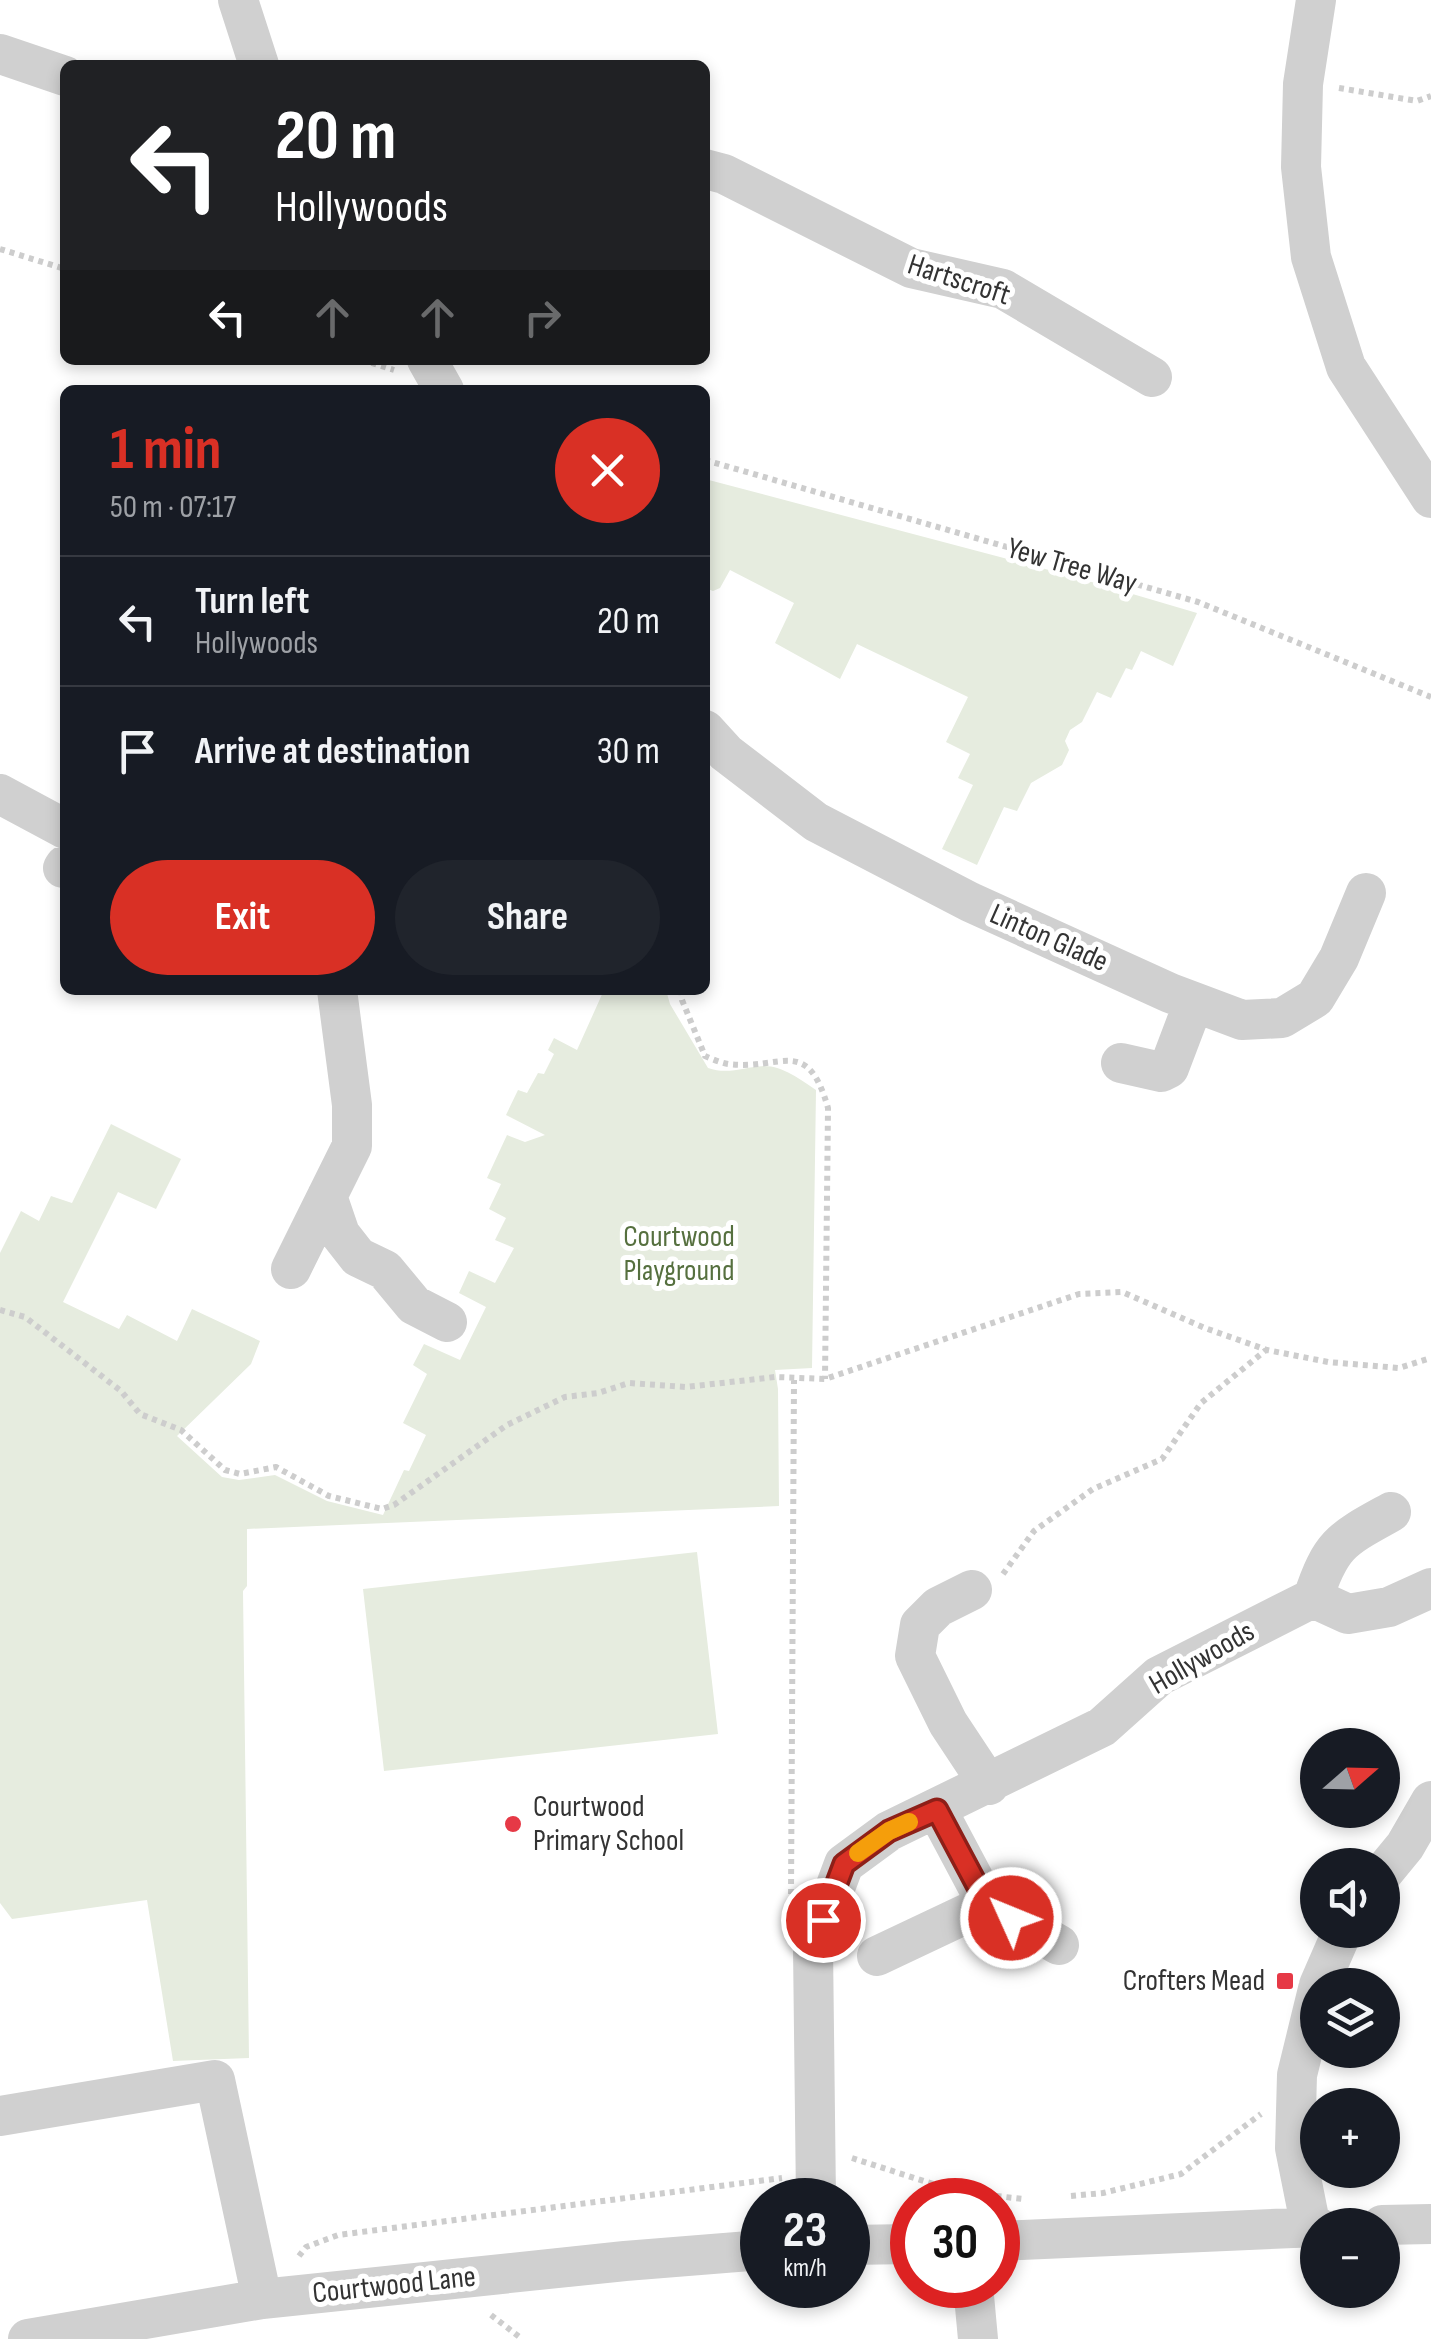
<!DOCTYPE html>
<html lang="en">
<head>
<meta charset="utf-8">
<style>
	:root { --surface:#171b24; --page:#20242c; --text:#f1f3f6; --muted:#9ea1a6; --line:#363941; --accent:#d93025 }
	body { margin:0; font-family:"Sofia Sans Condensed",sans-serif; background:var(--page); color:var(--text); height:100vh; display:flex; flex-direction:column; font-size:38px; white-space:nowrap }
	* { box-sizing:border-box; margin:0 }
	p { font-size:32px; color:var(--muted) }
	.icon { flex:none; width:55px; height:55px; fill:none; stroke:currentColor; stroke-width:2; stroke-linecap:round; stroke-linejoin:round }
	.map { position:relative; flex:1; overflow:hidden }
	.details { position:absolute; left:60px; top:385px; width:650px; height:610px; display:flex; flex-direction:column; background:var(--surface); border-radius:15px; box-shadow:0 5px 15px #0003 }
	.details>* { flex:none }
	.guide { position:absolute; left:60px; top:60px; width:650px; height:305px; border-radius:15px; box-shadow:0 5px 15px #0003; background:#202124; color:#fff; overflow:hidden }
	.needle { width:65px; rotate:70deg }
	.controls { position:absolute; left:1300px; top:1728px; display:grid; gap:20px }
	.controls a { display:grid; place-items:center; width:100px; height:100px; border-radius:50%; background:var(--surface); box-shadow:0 5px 15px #0003; font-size:50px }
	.speed { position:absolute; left:740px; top:2178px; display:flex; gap:20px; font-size:50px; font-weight:700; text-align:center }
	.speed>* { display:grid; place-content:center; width:130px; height:130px; border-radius:50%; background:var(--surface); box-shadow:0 5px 15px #0003; line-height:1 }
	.speed small { font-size:25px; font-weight:400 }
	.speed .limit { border:15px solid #d22; background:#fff; color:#111 }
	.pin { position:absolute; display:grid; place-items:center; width:85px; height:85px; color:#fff; margin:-42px; border:5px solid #fff; border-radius:50%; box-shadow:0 2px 10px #0007 }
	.me { position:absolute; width:110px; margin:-55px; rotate:314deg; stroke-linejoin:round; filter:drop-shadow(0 0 8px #0008) }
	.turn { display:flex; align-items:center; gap:35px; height:210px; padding:0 50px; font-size:45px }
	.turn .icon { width:130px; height:130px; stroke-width:2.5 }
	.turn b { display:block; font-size:70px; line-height:85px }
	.lanes { display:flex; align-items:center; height:95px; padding:0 50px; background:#0003; justify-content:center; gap:50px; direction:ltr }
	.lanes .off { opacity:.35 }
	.round { display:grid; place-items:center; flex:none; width:105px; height:105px; border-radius:52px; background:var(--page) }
	.head { display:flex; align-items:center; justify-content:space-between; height:170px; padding:0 50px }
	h1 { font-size:60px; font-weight:700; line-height:75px; color:var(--accent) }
	.primary-button { display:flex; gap:20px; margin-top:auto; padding:20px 50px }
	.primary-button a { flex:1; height:115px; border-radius:60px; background:var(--accent); color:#fff; font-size:40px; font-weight:700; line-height:115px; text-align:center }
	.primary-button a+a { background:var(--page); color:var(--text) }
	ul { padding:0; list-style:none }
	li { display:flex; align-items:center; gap:30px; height:130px; padding:0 50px; border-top:2px solid var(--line) }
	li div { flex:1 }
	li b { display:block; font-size:38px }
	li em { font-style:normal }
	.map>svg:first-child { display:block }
</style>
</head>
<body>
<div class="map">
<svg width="1431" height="2339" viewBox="0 0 1431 2339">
	<rect width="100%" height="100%" fill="#fff"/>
	<!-- green -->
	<path fill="#e6ecdf" d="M 705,479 L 1068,575 L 1197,613 L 1173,666 L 1141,651 L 1132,670 L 1126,668 L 1111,698 L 1097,692 L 1082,722 L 1070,730 L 1065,741 L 1069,750 L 1062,765 L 1031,783 L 1017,811 L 1004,807 L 977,865 L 942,849 L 973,785 L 958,778 L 970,754 L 946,742 L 968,697 L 857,644 L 840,679 L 775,643 L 794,603 L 730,570 L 720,588 L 713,591 L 705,588 Z
		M 604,990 L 666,990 L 670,1004 L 708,1068 C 728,1075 744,1067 764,1066 C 783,1066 801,1080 816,1090 L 812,1368 L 775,1370 L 778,1389 L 779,1506 L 247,1529 L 247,1586 L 243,1591 L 249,2058 L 173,2061 L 147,1900 L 12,1919 L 0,1903 L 0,1253 L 21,1211 L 39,1221 L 51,1196 L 72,1203 L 111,1124 L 181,1159 L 156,1209 L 118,1192 L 63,1302 L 119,1329 L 127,1315 L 177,1341 L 192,1309 L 260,1341 L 251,1364 L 177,1436 L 222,1477 L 239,1480 L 275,1475 L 327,1501 L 383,1515 L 404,1470 L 409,1471 L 426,1435 L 403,1423 L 427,1374 L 413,1365 L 424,1344 L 460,1360 L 486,1307 L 459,1293 L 469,1271 L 495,1283 L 514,1248 L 495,1240 L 506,1218 L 489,1209 L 501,1184 L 487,1178 L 507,1135 L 525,1142 L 545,1135 L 506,1115 L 518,1090 L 527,1093 L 538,1073 L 544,1074 L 554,1054 L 548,1050 L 554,1038 L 577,1050 Z
		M 697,1552 L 718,1734 L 384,1771 L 363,1589 Z"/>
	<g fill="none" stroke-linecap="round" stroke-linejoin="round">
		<!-- path -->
		<path stroke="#cdcdcd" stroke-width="6" stroke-dasharray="5 5" stroke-linecap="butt" d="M 1339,88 L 1417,101 L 1431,96
			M 0,249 L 65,269
			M 362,360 L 394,370
			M 705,460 L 1198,602 L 1431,697
			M 681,990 L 682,1000 L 705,1056 C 712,1059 721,1063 728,1064 C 781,1071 807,1034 828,1108 L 825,1379
			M 0,1310 L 25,1317 L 121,1391 L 140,1414 L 181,1430 L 225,1470 L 240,1474 L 276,1467 L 329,1496 L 382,1509 L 394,1505 L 507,1425 L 565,1397 L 598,1393 L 629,1383 L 686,1387 L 775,1377 L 825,1379 L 1079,1294 L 1122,1292 L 1205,1328 L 1267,1350 L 1328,1362 L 1399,1368 L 1431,1358
			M 1003,1574 L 1034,1531 L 1093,1489 L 1162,1459 L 1201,1403 L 1266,1350
			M 791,1894 L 794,1380
			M 852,2158 L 958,2192 L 1024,2199
			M 1071,2196 L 1103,2193 L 1181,2174 L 1261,2114
			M 299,2256 L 306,2247 L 338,2235 L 782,2178
			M 491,2315 L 522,2339"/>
		<!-- minor -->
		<path stroke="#d0d0d0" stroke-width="40" d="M 238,0 L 259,65
			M 1316,0 L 1303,84 L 1301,167 L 1311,257 L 1346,367 L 1431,498
			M 0,54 L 65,76
			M 705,169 L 724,174 L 911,268 L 1003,289 L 1152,377
			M 427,360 L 444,390
			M 705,730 L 726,753 L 816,822 L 970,902 L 1170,993 L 1242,1020 L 1282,1018 L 1315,998 L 1339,958 L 1366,893
			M 0,794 L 65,829
			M 63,868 L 65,865
			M 1121,1063 L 1161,1072 L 1169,1068 L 1194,1002
			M 327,1196 L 340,1234 L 358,1257 L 385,1270 L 414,1305 L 447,1322
			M 291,1269 L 352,1146 L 352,1105 L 337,990
			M 972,1590 L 938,1607 L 920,1625 L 915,1656 L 948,1723 L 989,1785
			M 1313,1598 L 1348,1614 L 1389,1607 L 1431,1588
			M 937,1810 L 987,1904 L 1059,1945
			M 1382,1874 L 1405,1846 L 1431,1801
			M 877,1956 L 987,1904
			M 1319,1985 L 1343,1930
			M 0,2116 L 215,2080 L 262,2299
			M 816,2200 L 813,1947 L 844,1864 L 889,1831 L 1102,1727 L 1159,1676 L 1313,1598 C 1331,1543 1342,1539 1391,1512
			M 1382,2225 L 1431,2224
			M 1311,2228 L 1295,2148 L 1297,2075 L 1318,1989
			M 998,2241 L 1318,2227
			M 848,2245 L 912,2244
			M 973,2285 L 978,2339
			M 28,2339 L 262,2299 L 625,2261 L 762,2250"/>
	</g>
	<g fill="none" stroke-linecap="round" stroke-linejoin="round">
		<!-- route casing -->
		<g stroke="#8d1f18" stroke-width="25">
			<path id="route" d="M 823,1920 L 844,1864 L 889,1831 L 937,1810 L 987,1904 L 1011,1918"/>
		</g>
		<!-- route -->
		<use href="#route" stroke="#d93025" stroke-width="18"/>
		<!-- slow -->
		<path stroke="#f59e0b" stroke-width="18" d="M 858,1853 L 889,1831 L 909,1822"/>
	</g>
	<!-- markers -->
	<g fill="#e63946" stroke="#fff" stroke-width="4">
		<circle cx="513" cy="1824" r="10"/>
		<rect x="1275" y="1971" width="20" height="20" rx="5"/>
	</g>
	<g text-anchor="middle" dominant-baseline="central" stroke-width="10" stroke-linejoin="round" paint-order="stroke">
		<!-- street labels -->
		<g font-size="30" fill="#333" stroke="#fff">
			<text transform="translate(959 280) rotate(18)">Hartscroft</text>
			<text transform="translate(1072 566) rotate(16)">Yew Tree Way</text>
			<text transform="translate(1049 938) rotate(24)">Linton Glade</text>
			<text transform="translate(1202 1658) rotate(-30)">Hollywoods</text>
			<text transform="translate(394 2285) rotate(-6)">Courtwood Lane</text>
		</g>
		<!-- park labels -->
		<g font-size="30" fill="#56703f" stroke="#fff">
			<text x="679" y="1237">Courtwood<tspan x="679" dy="34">Playground</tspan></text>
		</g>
		<!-- poi labels -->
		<g font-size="30" fill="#333" stroke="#fff" text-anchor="start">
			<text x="533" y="1807">Courtwood<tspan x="533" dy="34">Primary School</tspan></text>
			<text x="1265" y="1981" text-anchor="end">Crofters Mead</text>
		</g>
	</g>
</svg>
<div class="controls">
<a><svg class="needle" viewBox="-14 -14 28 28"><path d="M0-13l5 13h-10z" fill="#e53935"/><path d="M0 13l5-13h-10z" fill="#9ea1a6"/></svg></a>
<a><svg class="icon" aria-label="sound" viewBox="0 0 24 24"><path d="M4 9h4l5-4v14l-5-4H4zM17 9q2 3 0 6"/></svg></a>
<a><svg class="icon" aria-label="layers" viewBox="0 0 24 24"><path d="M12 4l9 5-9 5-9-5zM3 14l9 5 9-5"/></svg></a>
<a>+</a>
<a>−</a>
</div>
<div class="speed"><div>23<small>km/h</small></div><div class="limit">30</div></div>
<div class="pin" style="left:823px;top:1920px;background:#d93025"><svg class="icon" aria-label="arrive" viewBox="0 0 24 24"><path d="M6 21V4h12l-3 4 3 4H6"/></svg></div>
<svg class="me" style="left:1011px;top:1918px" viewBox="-20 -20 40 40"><circle r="17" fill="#d93025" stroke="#fff" stroke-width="3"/><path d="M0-11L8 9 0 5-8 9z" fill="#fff"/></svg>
<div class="guide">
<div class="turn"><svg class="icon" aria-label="left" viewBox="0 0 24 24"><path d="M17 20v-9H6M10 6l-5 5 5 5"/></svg><div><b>20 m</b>Hollywoods</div></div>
<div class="lanes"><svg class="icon" aria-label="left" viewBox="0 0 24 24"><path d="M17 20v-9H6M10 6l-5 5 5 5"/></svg><svg class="icon off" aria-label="ahead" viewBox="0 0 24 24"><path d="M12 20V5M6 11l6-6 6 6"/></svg><svg class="icon off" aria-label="ahead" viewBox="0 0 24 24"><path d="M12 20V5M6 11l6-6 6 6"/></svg><svg class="icon off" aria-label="right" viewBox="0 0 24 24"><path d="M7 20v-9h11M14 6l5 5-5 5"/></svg></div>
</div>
<section class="details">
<div class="head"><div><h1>1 min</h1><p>50 m · 07:17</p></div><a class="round" style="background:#d93025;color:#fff"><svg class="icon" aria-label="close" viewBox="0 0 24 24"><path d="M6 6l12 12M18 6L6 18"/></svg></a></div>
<ul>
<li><svg class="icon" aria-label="left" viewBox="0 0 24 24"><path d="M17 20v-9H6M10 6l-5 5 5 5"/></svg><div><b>Turn left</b><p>Hollywoods</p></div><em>20 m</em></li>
<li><svg class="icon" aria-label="arrive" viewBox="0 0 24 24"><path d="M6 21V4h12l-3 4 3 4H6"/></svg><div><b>Arrive at destination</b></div><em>30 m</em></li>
</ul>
<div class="primary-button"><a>Exit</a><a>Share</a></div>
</section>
</div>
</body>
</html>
